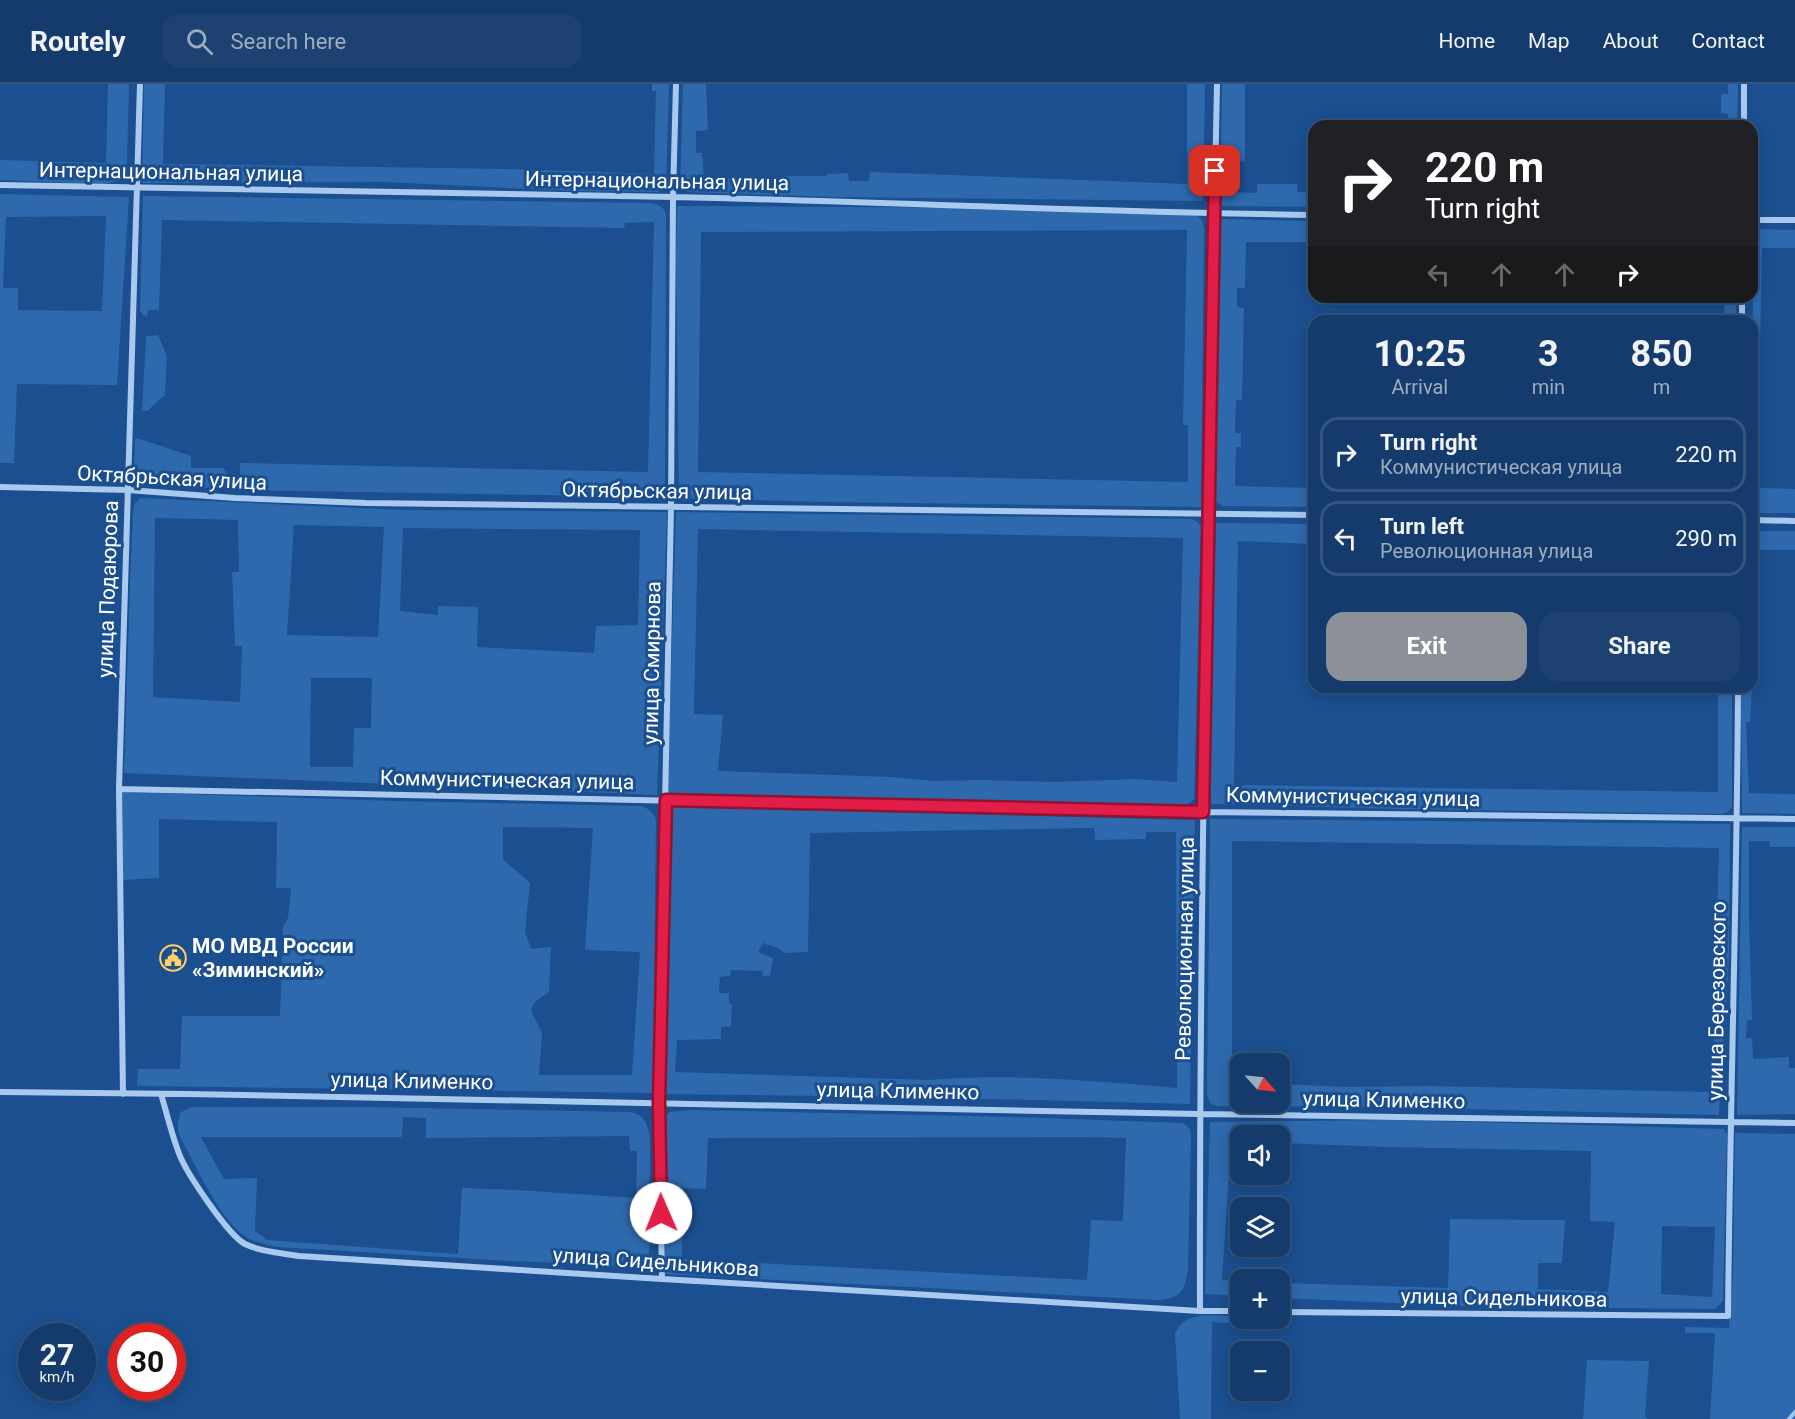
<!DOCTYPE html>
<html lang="en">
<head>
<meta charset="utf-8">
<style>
	:root { --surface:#143b6b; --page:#1d4271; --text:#f1f3f6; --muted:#9dadc1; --line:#33557e; --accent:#8c9099 }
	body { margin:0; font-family:Roboto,sans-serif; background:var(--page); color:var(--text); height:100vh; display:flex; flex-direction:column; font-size:22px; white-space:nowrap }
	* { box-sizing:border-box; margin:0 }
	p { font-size:20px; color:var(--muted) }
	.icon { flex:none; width:33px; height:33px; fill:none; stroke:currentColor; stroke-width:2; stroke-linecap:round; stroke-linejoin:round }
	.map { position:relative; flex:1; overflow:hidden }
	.sheet { position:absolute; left:1308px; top:231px; width:450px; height:378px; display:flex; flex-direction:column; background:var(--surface); border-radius:18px; box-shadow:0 3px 15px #0003,0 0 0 2px var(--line) }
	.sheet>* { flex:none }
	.banner { position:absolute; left:1308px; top:36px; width:450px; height:183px; border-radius:18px; box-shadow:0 3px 15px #0003,0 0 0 2px var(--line); background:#202124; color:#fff; overflow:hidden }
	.needle { width:39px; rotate:117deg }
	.buttons { position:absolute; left:1230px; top:969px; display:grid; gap:12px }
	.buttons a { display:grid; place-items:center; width:60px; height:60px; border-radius:12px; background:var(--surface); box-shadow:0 3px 15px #0003,0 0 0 2px var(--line); font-size:30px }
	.speed { position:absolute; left:18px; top:1239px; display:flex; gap:12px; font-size:30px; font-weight:700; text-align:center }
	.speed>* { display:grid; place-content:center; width:78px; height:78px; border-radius:50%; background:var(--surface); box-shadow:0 3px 15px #0003,0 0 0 2px var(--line); line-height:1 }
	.speed small { font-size:15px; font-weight:400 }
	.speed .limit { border:9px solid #d22; background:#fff; color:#111 }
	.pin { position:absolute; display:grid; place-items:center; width:51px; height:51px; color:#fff; margin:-26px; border-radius:12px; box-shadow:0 3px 9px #0006 }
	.me { position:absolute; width:66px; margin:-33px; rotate:359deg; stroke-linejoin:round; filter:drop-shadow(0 0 4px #0008) }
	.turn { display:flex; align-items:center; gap:21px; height:126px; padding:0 18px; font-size:27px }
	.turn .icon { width:78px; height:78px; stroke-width:2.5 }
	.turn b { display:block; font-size:42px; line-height:51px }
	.lanes { display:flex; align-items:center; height:57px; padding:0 18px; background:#0003; justify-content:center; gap:30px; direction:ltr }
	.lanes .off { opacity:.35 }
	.eta { display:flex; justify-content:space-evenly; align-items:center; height:102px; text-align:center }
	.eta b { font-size:36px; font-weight:700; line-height:42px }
	.action { display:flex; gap:12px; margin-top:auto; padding:12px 18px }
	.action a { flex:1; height:69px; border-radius:18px; background:var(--accent); color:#fff; font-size:24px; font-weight:700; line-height:69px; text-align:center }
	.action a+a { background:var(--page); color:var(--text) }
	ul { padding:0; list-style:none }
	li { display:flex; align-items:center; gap:18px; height:75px; margin:0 12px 9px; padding:0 6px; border:3px solid var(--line); border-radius:18px }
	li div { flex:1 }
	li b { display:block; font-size:22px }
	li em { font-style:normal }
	header { display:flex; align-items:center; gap:36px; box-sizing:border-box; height:84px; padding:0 30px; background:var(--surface); border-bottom:2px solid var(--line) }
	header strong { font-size:28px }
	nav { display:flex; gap:33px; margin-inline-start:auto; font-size:21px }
	.search { width:420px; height:54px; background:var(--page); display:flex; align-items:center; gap:15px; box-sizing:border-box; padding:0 21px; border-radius:18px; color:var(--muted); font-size:22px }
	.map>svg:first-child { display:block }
</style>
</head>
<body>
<header>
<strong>Routely</strong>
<div class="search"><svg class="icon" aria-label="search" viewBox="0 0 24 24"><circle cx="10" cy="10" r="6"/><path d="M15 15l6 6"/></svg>Search here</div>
<nav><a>Home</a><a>Map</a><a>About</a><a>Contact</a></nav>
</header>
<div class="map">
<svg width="1795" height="1335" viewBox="0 0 1795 1335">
	<rect width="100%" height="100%" fill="#1b4f8f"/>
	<!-- green -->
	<path fill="#2e69ad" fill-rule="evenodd" d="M 108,0 L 129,0 L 127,79 C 124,96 118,98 102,100 L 0,96 L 0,76 L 106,79 Z
		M 144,0 L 165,0 L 163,80 L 512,85 L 654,90 L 656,7 L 652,7 L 652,0 L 669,0 L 666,101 L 658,108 L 574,107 L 383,98 L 142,99 Z
		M 683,0 L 706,0 L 708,46 L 696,47 L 696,69 L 702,69 L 704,93 L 785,95 L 786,92 L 827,92 L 827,90 L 848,89 L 849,97 L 869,97 L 870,88 L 1187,100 L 1187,0 L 1205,0 L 1203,117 L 833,113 L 687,108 L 680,102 Z
		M 1222,0 L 1245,0 L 1245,78 L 1237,77 L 1236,108 L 1257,109 L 1257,100 L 1297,100 L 1297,108 L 1314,108 L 1314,123 L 1220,122 Z
		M 1728,0 L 1738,0 L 1737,42 L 1728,42 L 1728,30 L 1721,29 L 1721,10 L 1728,10 Z
		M 0,110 L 129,113 L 117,301 L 17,300 L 14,379 L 0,379 ZM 106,132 L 102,227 L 18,226 L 18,204 L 3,204 L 6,133 Z
		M 143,112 L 651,119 C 658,120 664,123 666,130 L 665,406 L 662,410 L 656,413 L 240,406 L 240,379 L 648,388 L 654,138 L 625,139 L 624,144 L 162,136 L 159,226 L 148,226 L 147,232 L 143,231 L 140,227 Z
		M 677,122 L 1038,124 L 1194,129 L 1202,136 L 1204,145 L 1201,423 L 824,418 L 679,414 L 676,172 ZM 1187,146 L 1183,341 L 1188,341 L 1188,398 L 698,388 L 701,148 Z
		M 1220,135 L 1314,137 L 1314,158 L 1246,158 L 1245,204 L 1237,204 L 1237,223 L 1244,224 L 1242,316 L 1236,316 L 1235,349 L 1241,349 L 1241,363 L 1236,363 L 1235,402 L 1314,404 L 1314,423 L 1222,422 L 1216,417 Z
		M 1755,145 L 1795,146 L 1795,164 L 1762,164 L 1757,404 L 1795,405 L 1795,429 L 1752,429 L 1752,259 Z
		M 1725,213 L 1736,213 L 1736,237 L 1724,237 Z
		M 158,251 L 167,272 L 165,311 L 147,327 L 142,327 L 146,252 Z
		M 135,355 L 140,355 L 191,372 L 191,384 L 223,384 L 228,390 L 228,405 L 144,400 L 138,398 L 134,392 Z
		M 140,414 L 404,426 L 667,428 L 657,711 L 124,689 L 130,499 L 133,428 L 134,421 ZM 155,434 L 238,436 L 239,488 L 232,488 L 235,562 L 242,562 L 240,618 L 153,613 ZM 294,441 L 384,443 L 378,553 L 287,551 ZM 403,444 L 640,446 L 638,541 L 596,542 L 594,569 L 477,563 L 478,523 L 438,522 L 438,531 L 400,527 ZM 311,594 L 372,594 L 371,644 L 354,644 L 353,683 L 310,683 Z
		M 676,428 L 1191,435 L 1197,437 L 1201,442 L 1194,715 L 1189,720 L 1183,721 L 667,711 ZM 698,445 L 1183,454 L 1177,698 L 1136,695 L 1056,698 L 982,696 L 934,697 L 892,693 L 718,687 L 723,631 L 694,630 Z
		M 1216,439 L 1314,440 L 1314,460 L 1238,457 L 1234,701 L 1718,708 L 1718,603 L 1732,603 L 1732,722 C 1729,728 1727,729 1721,730 L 1401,725 L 1211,720 L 1211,614 Z
		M 1752,447 L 1795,447 L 1795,466 L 1752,466 Z
		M 1752,549 L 1755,549 L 1750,638 L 1746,638 L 1749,709 L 1795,710 L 1795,730 L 1742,729 L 1741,603 L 1752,603 Z
		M 122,708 L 394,717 L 641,722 C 649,725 654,728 656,737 L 653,1009 L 137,1002 L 138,985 L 180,985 L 182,932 L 280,932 L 283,842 L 288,834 L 291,804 L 276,804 L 277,738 L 159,735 L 159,794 L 122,796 ZM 503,743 L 593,744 L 585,866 L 640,868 L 632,991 L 539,991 L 542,949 L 531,926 L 535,918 L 549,908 L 551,863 L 531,865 L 525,848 L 530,799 L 503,775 Z
		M 677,723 L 1195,736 L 1190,1020 L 913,1013 L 663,1010 L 663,735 L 667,728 ZM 1094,744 L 1095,756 L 1146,755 L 1146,748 L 1176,748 L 1177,1004 C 1094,997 1012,989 929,996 L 675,988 L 677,956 L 721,955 L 721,943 L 731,942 L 732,920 L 729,920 L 729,909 L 719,909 L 720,893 L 730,892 L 731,886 L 762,887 L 763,892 L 770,892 L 773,874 L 758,868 L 763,859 L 778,864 L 784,869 L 808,868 L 810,749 Z
		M 1210,735 L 1730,740 L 1729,873 L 1719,1031 L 1373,1023 L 1217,1022 L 1211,1020 L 1207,1011 ZM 1232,757 L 1719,764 L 1712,1008 L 1427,1002 L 1347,1003 L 1280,1000 L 1280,1018 L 1240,1018 L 1240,999 L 1232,999 Z
		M 1742,743 L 1795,743 L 1795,763 L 1770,763 L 1769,757 L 1749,757 L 1749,834 L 1752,936 L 1747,936 L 1746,954 L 1752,954 L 1753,975 L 1789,973 L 1789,984 L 1795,984 L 1795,1030 L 1737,1031 Z
		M 192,1023 L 365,1023 L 631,1028 C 646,1031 649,1043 650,1057 L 649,1183 L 510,1177 L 277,1163 C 268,1161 259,1159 250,1155 C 222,1142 196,1081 180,1053 C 177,1043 177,1037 181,1028 ZM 403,1033 L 426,1034 L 426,1054 L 629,1052 L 630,1067 L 637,1067 L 636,1114 L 518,1106 L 462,1104 L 458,1170 L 267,1156 L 255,1147 L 257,1094 L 224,1095 L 201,1053 L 402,1053 Z
		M 691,1026 L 1017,1033 L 1183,1039 L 1190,1045 L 1191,1051 L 1188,1184 C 1185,1207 1181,1215 1156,1216 L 665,1190 L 663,1036 L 669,1028 ZM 1082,1053 L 1126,1054 L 1123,1137 L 1091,1136 L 1087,1196 L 682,1175 L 683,1104 L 706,1105 L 708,1054 Z
		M 1393,1036 L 1724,1045 L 1727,1051 L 1723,1217 L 1715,1225 L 1487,1223 L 1280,1214 L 1280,1199 L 1448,1204 L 1450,1135 L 1565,1136 L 1562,1179 L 1538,1179 L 1538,1205 L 1608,1208 L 1615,1138 L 1590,1137 L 1591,1067 L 1388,1063 L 1280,1059 L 1280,1052 L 1240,1052 L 1240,1058 L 1231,1058 L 1222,1196 L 1240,1197 L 1240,1212 L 1205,1210 L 1210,1038 ZM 1662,1142 L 1715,1143 L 1712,1213 L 1661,1210 Z
		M 1735,1049 L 1795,1050 L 1795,1335 L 1710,1335 L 1715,1249 L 1685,1249 L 1685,1243 L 1729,1244 L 1733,1192 Z
		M 1202,1231 L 1240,1232 L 1240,1234 L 1280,1234 L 1280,1233 L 1283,1233 L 1283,1242 L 1212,1238 L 1211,1335 L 1180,1335 L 1175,1250 C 1182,1236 1187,1235 1202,1231 Z
		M 1587,1276 L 1649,1277 L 1645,1333 L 1648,1335 L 1583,1335 Z"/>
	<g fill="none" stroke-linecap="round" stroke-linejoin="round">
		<!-- stream -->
		<path stroke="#9cc4f0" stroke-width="4" d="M 1789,1335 L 1795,1328"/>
		<!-- street -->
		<path stroke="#a9c9ee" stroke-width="6" d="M 1744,42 L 1744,0
			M 0,101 C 224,107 449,107 674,113 C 887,118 1100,128 1314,131
			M 1752,136 L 1795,136
			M 1742,237 L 1742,213
			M 0,403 L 128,406 L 235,414 L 366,419 L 1314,431
			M 1752,436 L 1795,437
			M 119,705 L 1203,728 L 1795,735
			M 0,1008 L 187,1010 L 1199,1030 L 1795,1039
			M 123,1010 L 119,705 L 140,0
			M 161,1010 C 167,1030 172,1052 180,1072 C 188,1091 228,1151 245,1160 C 262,1168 281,1169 299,1172 L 662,1195 L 1200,1227 L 1240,1227
			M 662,1195 L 659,1018 L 671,424 L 673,113 L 676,0
			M 1200,1227 C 1199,818 1209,409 1217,0
			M 1280,1228 L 1728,1232 C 1730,1023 1737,813 1738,603"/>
	</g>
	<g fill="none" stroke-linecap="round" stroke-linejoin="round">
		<!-- route casing -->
		<g stroke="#92132f" stroke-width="15">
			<path id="route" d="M 661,1129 L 659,1018 L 666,716 L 1203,728 L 1215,87"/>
		</g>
		<!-- route -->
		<use href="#route" stroke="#e11d48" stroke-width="10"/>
	</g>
	<!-- icons -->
	<defs>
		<g id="civic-ring" transform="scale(1.35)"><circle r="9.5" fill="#1b4f8f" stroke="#ffd166" stroke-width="1.5"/><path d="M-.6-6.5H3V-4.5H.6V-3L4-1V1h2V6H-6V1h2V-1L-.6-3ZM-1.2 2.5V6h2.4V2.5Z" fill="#ffd166"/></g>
	</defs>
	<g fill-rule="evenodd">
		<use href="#civic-ring" x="173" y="874"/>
	</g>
	<g text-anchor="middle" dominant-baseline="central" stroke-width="6" stroke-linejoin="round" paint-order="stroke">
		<!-- street labels -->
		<g font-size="21" fill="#fff" stroke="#1b4f8f">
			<text transform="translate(171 88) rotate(1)">Интернациональная улица</text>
			<text transform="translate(657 97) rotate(1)">Интернациональная улица</text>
			<text transform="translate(172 394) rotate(3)">Октябрьская улица</text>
			<text transform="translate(657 407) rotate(1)">Октябрьская улица</text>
			<text transform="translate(108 505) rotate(-88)">улица Подаюрова</text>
			<text transform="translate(652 579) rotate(-89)">улица Смирнова</text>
			<text transform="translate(507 696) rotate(1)">Коммунистическая улица</text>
			<text transform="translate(1353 713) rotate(1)">Коммунистическая улица</text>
			<text transform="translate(1185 865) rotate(-89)">Революционная улица</text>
			<text transform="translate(1717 917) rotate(-89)">улица Березовского</text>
			<text transform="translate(412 997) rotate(1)">улица Клименко</text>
			<text transform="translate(898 1007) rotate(1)">улица Клименко</text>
			<text transform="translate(1384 1016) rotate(1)">улица Клименко</text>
			<text transform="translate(656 1178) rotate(4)">улица Сидельникова</text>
			<text transform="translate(1504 1214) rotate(1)">улица Сидельникова</text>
		</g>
		<!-- poi labels -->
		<g font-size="21" font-weight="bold" fill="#fff" stroke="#1b4f8f" text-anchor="start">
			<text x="192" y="862">МО МВД России<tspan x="192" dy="24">«Зиминский»</tspan></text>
		</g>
	</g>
</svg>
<div class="buttons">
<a><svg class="needle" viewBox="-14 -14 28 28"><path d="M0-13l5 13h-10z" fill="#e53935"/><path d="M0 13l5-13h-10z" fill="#9dadc1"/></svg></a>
<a><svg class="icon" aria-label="sound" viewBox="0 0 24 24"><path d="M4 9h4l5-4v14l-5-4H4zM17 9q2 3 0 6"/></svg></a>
<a><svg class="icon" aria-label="layers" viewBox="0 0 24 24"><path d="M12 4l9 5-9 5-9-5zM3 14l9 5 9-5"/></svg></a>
<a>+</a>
<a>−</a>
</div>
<div class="speed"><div>27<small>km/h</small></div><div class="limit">30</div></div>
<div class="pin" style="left:1215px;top:87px;background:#d93025"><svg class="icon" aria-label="arrive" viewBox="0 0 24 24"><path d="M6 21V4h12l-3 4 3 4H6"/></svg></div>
<svg class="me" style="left:661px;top:1129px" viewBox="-20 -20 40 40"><circle r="19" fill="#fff"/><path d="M0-13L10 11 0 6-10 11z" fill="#e11d48"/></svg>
<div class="banner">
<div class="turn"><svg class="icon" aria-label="right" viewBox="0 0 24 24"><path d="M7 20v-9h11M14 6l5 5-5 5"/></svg><div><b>220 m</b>Turn right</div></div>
<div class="lanes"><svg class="icon off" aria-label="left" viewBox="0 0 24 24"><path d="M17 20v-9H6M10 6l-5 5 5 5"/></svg><svg class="icon off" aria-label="ahead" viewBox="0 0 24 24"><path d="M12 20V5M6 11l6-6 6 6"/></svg><svg class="icon off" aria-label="ahead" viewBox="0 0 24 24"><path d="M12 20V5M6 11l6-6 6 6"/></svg><svg class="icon" aria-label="right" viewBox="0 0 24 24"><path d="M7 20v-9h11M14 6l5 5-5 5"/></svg></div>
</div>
<section class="sheet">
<div class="eta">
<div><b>10:25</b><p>Arrival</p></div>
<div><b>3</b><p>min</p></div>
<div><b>850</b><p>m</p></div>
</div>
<ul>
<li><svg class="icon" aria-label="right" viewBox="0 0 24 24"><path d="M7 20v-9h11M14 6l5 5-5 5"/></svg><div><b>Turn right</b><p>Коммунистическая улица</p></div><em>220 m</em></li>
<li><svg class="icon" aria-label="left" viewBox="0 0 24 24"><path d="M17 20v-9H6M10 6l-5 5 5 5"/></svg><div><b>Turn left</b><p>Революционная улица</p></div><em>290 m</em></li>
</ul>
<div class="action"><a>Exit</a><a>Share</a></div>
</section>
</div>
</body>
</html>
